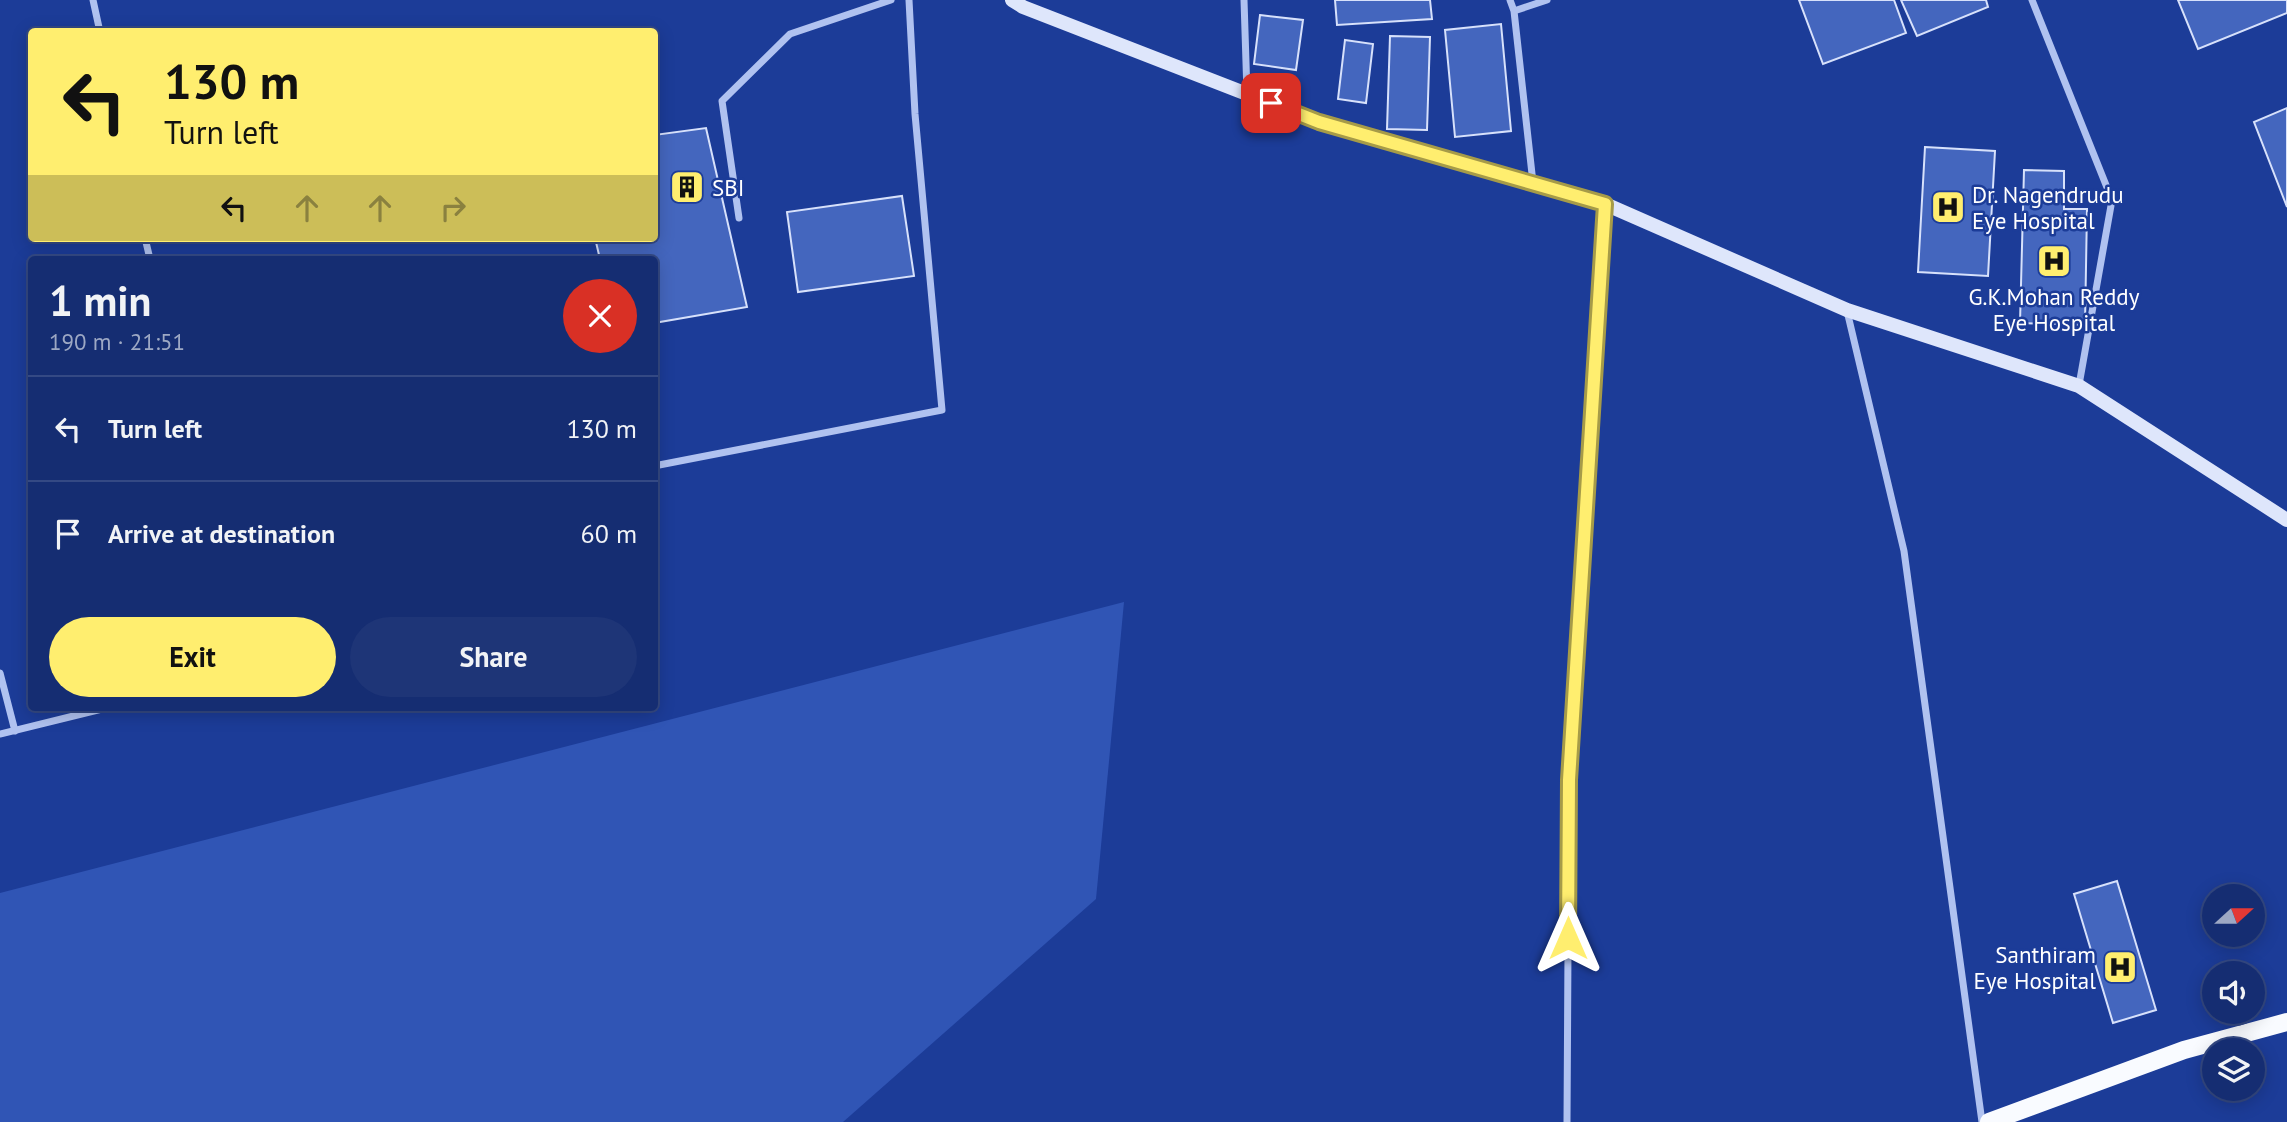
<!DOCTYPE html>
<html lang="en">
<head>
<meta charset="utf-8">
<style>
	:root { --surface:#152d72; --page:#1e3577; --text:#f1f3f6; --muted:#9da8c4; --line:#344984; --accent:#ffee6f }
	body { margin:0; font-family:"PT Sans",sans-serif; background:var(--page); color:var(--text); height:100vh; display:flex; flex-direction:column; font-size:26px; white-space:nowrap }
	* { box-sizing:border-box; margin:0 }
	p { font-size:23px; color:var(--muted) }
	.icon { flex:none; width:38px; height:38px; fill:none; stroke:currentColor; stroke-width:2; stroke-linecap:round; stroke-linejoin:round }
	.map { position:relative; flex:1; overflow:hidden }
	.panel { position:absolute; left:28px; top:256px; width:630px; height:455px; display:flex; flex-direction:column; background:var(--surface); border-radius:7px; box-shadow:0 4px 18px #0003,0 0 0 2px var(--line) }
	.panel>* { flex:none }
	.top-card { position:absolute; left:28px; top:28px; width:630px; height:214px; border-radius:7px; box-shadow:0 4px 18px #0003,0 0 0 2px var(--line); background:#ffee6f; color:#111; overflow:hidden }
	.needle { width:46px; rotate:69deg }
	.controls { position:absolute; left:2202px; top:884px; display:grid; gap:14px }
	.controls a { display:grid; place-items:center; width:63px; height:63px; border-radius:50%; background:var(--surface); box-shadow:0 4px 18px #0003,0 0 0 2px var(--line); font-size:35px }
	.pin { position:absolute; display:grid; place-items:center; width:60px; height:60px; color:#fff; margin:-30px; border-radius:14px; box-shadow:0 4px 10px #0006 }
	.me { position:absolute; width:77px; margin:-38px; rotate:0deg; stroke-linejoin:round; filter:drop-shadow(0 0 5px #0008) }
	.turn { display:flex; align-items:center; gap:24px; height:147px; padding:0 21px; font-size:32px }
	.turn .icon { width:91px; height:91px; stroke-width:2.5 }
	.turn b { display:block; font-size:49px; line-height:60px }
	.lanes { display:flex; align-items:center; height:66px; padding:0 21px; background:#0003; justify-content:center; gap:35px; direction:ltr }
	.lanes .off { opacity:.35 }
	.round { display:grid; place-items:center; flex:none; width:74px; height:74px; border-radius:37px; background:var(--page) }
	.summary { display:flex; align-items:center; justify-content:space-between; height:119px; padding:0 21px }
	h1 { font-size:42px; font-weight:700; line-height:52px }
	.action { display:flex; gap:14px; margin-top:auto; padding:14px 21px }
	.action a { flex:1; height:80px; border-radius:42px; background:var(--accent); color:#111; font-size:28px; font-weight:700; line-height:80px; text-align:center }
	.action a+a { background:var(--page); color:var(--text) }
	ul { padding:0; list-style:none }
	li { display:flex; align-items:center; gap:21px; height:105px; padding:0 21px; border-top:2px solid var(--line) }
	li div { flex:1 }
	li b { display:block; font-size:26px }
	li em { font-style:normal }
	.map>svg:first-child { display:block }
</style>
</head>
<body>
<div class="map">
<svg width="2287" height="1122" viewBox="0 0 2287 1122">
	<rect width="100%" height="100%" fill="#1c3c98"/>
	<!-- green -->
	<path fill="#3055b5" d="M 1124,602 L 1096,899 L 843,1122 L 0,1122 L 0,893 Z"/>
	<!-- building -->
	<path fill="#4466be" stroke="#d7e1fb" stroke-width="2" d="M 1335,0 L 1430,0 L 1432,19 L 1337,25 Z
		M 1799,0 L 1894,0 L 1906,33 L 1823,64 Z
		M 1901,0 L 1986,0 L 1988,7 L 1917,36 Z
		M 2178,0 L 2287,0 L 2287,13 L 2198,49 Z
		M 1260,15 L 1303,20 L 1296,70 L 1254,64 Z
		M 1501,24 L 1511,131 L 1455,137 L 1445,30 Z
		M 1390,36 L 1430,37 L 1427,130 L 1387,129 Z
		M 1345,40 L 1373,44 L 1366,103 L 1338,99 Z
		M 2287,108 L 2287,207 L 2254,122 Z
		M 706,128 L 747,307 L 654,323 L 654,259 L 600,259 L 595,238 L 654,238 L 654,135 Z
		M 1925,147 L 1995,151 L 1988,276 L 1918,272 Z
		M 2024,170 L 2064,171 L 2064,209 L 2087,209 L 2085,325 L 2020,323 Z
		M 902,196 L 914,276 L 798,292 L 787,212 Z
		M 2117,881 L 2156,1010 L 2113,1023 L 2074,894 Z"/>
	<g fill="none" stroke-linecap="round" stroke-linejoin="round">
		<!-- street -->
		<path stroke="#b0c2f0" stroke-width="7" d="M 93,0 L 100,32
			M 1244,0 L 1247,94
			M 1510,0 L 1514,11 L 1533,183
			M 2032,0 L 2112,200 L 2079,385
			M 1514,11 L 1547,0
			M 739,218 L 722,101 L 790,34 L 891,0
			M 145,238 L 150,259
			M 1847,311 L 1904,551 L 1982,1122
			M 654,466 L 942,410 L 915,114 L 909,0
			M 0,673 L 15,731
			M 0,734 L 110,707
			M 1567,1122 L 1569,780 L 1605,204"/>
		<!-- secondary -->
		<path stroke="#dee6fb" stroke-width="14" d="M 1012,0 L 1023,7 L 1319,122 L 1605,204 L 1847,310 L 2079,386 L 2287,520"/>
		<!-- primary -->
		<path stroke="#f9fbff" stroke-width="18" d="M 1989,1122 L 2184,1050 L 2287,1022"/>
	</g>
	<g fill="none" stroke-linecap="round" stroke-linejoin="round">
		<!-- route casing -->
		<g stroke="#a69b48" stroke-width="18">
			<path id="route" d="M 1271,103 L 1319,122 L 1605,204 L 1569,780 L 1568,938"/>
		</g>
		<!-- route -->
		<use href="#route" stroke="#ffee6f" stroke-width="12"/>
	</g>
	<!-- icons -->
	<defs>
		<g id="building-square" transform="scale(1.75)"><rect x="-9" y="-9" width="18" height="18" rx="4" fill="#ffee6f" stroke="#1c3c98"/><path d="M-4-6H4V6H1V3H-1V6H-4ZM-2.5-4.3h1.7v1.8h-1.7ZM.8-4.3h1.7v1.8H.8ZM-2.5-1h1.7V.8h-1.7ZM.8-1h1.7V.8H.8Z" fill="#111"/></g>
		<g id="hospital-square" transform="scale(1.75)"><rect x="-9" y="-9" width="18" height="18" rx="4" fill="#ffee6f" stroke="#1c3c98"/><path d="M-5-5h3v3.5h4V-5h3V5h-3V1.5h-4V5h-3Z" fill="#111"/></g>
	</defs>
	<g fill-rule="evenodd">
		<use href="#building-square" x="687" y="187"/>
		<use href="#hospital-square" x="1948" y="207"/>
		<use href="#hospital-square" x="2054" y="261"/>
		<use href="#hospital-square" x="2120" y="967"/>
	</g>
	<g text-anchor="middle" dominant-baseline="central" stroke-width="5" stroke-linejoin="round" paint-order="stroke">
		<!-- poi labels -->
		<g font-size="23" fill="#fff" stroke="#1c3c98" text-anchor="start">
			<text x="712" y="187">SBI</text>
			<text x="1972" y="194">Dr. Nagendrudu<tspan x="1972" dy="26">Eye Hospital</tspan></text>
			<text x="2054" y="296" text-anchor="middle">G.K.Mohan Reddy<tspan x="2054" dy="26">Eye Hospital</tspan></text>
			<text x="2096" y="954" text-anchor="end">Santhiram<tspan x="2096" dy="26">Eye Hospital</tspan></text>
		</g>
	</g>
</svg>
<div class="controls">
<a><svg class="needle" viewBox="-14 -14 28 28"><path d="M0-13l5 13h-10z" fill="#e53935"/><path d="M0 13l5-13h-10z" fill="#9da8c4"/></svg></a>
<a><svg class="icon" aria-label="sound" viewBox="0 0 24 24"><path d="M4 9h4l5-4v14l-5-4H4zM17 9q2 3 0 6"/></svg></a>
<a><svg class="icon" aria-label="layers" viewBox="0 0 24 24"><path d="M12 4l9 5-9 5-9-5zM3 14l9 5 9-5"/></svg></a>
</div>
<div class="pin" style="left:1271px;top:103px;background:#d93025"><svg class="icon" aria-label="arrive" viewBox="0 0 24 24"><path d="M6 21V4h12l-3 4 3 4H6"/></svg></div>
<svg class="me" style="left:1568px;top:938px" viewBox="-20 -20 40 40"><path d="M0-17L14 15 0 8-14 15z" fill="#ffee6f" stroke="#fff" stroke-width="4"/></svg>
<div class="top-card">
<div class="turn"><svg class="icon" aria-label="left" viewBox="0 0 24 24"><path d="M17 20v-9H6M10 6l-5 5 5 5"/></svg><div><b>130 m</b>Turn left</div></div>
<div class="lanes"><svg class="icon" aria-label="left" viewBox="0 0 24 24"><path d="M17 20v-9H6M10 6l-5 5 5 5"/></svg><svg class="icon off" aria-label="ahead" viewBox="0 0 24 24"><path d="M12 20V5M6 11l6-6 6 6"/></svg><svg class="icon off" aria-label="ahead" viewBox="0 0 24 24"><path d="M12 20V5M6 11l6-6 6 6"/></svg><svg class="icon off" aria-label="right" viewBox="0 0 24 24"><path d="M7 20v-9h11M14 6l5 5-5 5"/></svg></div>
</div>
<section class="panel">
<div class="summary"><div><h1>1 min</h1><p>190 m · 21:51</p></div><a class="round" style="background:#d93025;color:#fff"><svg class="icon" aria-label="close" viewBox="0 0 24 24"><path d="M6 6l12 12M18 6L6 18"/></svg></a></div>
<ul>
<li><svg class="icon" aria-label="left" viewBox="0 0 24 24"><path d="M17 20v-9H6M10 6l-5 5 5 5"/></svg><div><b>Turn left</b></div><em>130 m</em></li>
<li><svg class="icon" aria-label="arrive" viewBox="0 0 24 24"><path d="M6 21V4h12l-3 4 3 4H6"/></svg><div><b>Arrive at destination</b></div><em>60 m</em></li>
</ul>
<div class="action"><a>Exit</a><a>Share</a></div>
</section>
</div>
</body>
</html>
